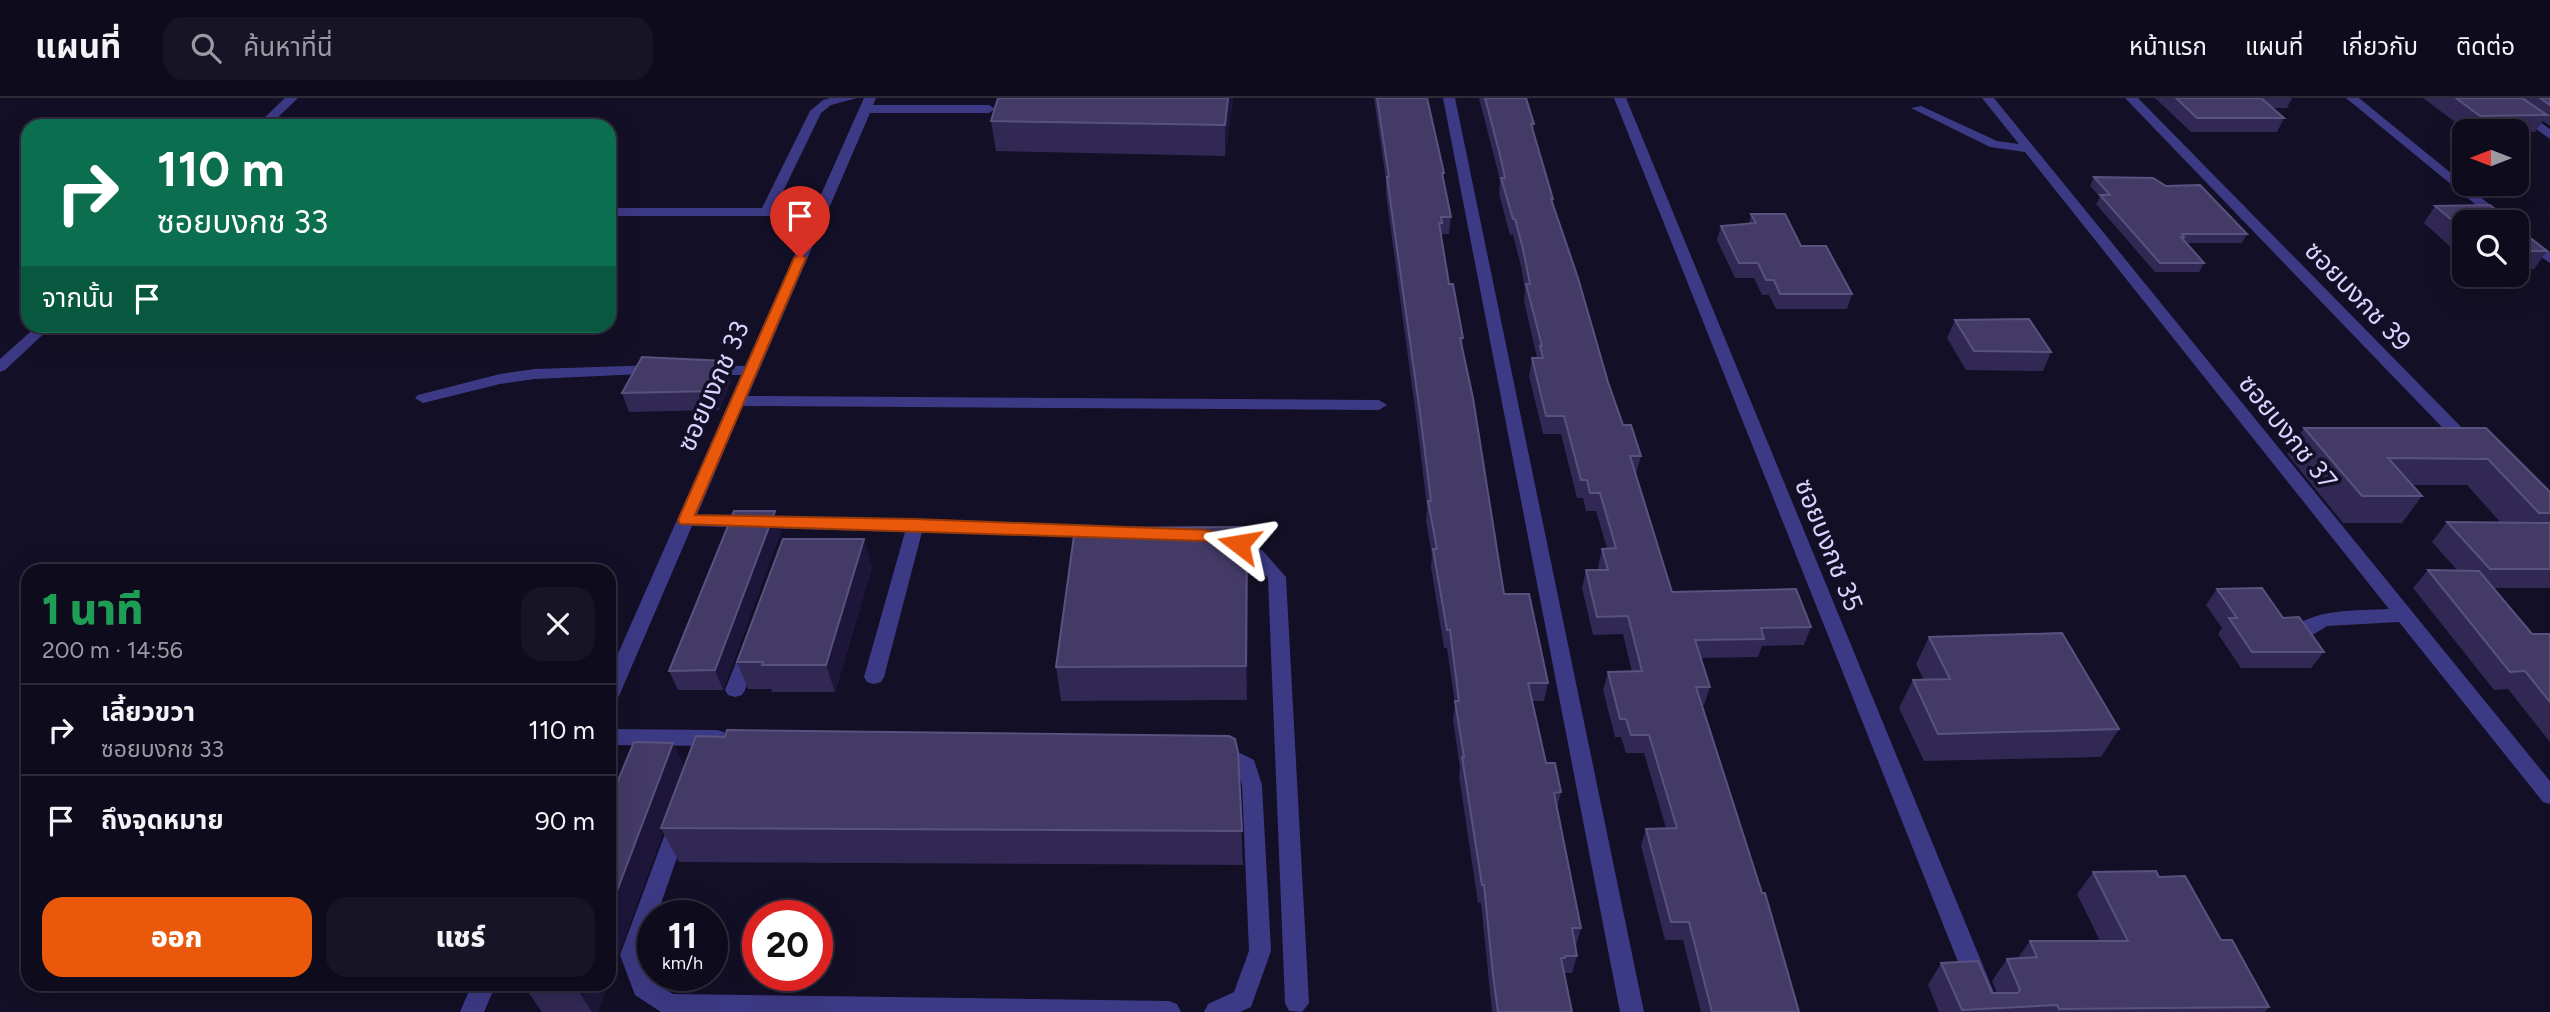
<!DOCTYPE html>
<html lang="th">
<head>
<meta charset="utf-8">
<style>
	:root { --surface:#0e0b1c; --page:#171425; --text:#f1f3f6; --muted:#9b9ba3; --line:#2e2b3b; --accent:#ea580c }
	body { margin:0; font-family:Figtree,"Noto Sans Thai",sans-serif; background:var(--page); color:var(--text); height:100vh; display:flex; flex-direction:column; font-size:26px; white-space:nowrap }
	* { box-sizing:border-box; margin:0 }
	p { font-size:23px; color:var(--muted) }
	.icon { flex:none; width:38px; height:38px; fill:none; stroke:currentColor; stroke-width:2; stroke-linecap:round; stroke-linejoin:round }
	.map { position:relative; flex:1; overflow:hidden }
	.details { position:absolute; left:21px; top:466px; width:595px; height:427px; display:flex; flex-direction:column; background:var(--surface); border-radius:21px; box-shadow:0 7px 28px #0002,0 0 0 2px var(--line) }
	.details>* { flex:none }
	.top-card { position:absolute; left:21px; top:21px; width:595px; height:214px; border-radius:21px; box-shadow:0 7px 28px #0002,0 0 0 2px var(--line); background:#0b6e4f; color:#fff; overflow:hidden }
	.needle { width:46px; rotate:270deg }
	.buttons { position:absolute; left:2452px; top:21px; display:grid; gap:14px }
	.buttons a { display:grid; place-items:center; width:77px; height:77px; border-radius:14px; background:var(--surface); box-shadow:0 7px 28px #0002,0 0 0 2px var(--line); font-size:35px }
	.speed { position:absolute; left:637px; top:802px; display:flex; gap:14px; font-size:35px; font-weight:700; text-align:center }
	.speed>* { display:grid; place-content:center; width:91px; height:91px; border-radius:50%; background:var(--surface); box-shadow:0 7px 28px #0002,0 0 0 2px var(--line); line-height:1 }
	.speed small { font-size:18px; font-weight:400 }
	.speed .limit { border:10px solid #d22; background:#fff; color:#111 }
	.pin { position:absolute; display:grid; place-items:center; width:60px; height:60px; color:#fff; margin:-72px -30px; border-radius:50% 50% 50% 0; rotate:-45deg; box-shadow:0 0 7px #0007 }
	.pin .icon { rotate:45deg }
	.me { position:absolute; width:77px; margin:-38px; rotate:284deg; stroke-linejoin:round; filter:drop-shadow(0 0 5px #0008) }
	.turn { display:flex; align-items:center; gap:24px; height:147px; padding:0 21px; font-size:32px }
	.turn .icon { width:91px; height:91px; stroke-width:2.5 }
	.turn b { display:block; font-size:49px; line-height:60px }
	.then { display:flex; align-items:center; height:66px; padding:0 21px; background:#0003; gap:14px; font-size:26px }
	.round { display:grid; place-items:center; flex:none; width:74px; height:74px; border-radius:21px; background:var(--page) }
	.headline { display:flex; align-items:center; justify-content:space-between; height:119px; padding:0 21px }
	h1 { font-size:42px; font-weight:800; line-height:52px; color:#1e9e55 }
	.button { display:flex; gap:14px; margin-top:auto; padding:14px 21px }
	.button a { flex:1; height:80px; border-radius:21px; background:var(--accent); color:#fff; font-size:28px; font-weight:800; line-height:80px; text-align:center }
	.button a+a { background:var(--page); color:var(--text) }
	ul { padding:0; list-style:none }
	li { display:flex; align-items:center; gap:21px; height:91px; padding:0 21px; border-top:2px solid var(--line) }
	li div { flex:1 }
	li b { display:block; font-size:26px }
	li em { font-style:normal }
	header { display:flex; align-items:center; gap:42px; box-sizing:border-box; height:98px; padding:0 35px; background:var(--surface); border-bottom:2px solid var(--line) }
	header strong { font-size:33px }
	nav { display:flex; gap:38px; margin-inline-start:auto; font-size:24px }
	.search { width:490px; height:63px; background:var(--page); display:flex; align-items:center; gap:18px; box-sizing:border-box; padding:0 24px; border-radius:21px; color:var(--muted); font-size:26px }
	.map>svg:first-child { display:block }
</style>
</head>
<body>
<header>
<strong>แผนที่</strong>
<div class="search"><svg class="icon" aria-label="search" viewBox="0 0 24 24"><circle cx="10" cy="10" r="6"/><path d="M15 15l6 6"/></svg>ค้นหาที่นี่</div>
<nav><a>หน้าแรก</a><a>แผนที่</a><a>เกี่ยวกับ</a><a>ติดต่อ</a></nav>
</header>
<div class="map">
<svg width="2550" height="914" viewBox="0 0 2550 914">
	<rect width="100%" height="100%" fill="#130f26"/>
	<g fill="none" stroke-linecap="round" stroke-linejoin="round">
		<!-- minor -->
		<path fill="#3d3a85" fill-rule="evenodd" d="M 285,0 L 298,0 L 269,28 L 256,28 Z
			M 830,0 L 857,0 L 831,7 L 821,15 L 775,110 L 815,110 L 864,0 L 876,0 L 873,7 L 989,7 L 995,11 L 989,15 L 870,15 L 748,298 L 1379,302 L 1387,307 L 1379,312 L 743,308 L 697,417 L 1098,427 L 1107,433 L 1098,439 L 922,434 L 884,579 L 881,584 L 874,586 L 867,584 L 864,579 L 905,434 L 692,428 L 619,598 L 616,603 L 609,605 L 609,576 L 741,277 L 704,277 L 696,272 L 704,267 L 745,268 L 812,118 L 609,118 L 609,110 L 762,110 L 810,13 L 823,2 Z
			M 1443,0 L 1455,0 L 1644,914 L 1620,914 Z
			M 1614,0 L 1626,0 L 2002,914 L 1978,914 Z
			M 1982,0 L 1994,0 L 2550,683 L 2550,706 L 2543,704 L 2399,524 L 2327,528 L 2306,541 L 2292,541 L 2290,536 C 2305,509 2362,513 2389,511 L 2025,54 L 1990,49 L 1911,10 L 1921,8 L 1997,43 L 2019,46 Z
			M 2125,0 L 2138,0 L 2475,343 L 2477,347 L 2475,351 L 2463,351 Z
			M 2346,0 L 2359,0 L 2511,124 L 2497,124 Z
			M 2492,0 L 2506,0 L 2550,31 L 2550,41 Z
			M 2516,130 L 2550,154 L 2550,165 L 2516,141 Z
			M 37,228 L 52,228 L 5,272 L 0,274 L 0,261 Z
			M 658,267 L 666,272 L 663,275 L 535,281 L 500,286 L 423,305 L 415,300 L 418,297 L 500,276 L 535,271 Z
			M 1227,437 L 1262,452 L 1286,479 L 1309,905 L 1302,914 L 1289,913 L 1285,905 L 1268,480 L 1249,460 L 1221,447 L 1218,443 L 1221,439 Z
			M 750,545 L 757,547 L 759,552 L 745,592 L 742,597 L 735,599 L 728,597 L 725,592 L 743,547 Z
			M 609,631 L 717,632 L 724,634 L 727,640 L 724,646 L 717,648 L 609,647 Z
			M 1220,645 L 1254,662 L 1262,687 L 1271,853 L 1251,909 L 1240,914 L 1204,914 L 1208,906 L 1234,894 L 1249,853 L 1242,687 L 1238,673 L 1213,659 L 1210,653 L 1213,647 Z
			M 678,719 L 685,722 L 688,728 L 657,817 L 653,817 L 653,828 L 642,857 L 652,883 L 673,896 L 1169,903 L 1177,906 L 1181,914 L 661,914 L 635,897 L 620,857 L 668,728 L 671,722 Z
			M 472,886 L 496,886 L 484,914 L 460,914 Z"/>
	</g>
	<!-- wall -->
	<path fill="#312854" d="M 1233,0 L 1225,58 L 996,53 L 991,23 Z
		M 1374,0 L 1427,0 L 1444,75 L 1443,83 L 1451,119 L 1449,136 L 1441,136 L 1449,186 L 1463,240 L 1462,251 L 1504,496 L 1548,585 L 1544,603 L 1533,603 L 1546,665 L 1561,694 L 1557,710 L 1581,830 L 1576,848 L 1577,858 L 1572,875 L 1564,875 L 1572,914 L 1492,914 L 1481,805 L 1478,805 L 1459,678 L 1460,670 L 1453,622 L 1455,606 L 1447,550 L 1444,550 L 1431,469 L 1432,458 L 1426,422 L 1427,409 L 1418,333 L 1386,96 L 1386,82 Z
		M 1479,0 L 1526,0 L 1534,26 L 1533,34 L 1553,101 L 1553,106 L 1608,284 L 1623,327 L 1641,358 L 1636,376 L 1672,494 L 1811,529 L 1804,547 L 1762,548 L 1758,559 L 1701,560 L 1710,589 L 1704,607 L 1702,607 L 1799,914 L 1701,914 L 1683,842 L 1665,842 L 1641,748 L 1646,731 L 1666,730 L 1644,655 L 1626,655 L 1621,639 L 1615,639 L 1603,592 L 1608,574 L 1632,574 L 1623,536 L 1593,537 L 1582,490 L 1586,472 L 1599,472 L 1598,469 L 1602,451 L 1607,450 L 1596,413 L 1586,413 L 1583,400 L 1577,400 L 1561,336 L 1543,336 L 1529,278 L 1532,260 L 1537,260 L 1524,203 L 1525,192 L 1521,168 L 1513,137 L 1510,137 L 1499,96 L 1500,84 L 1498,74 Z
		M 2155,0 L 2292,0 L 2287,10 L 2272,10 L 2284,20 L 2277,34 L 2191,34 Z
		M 2423,0 L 2550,0 L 2550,28 L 2543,23 L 2535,34 L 2467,33 Z
		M 2094,79 L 2166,88 L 2247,136 L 2242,145 L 2187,145 L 2204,165 L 2199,174 L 2155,174 L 2096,106 L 2100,99 L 2090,88 Z
		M 2435,108 L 2464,124 L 2464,161 L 2424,125 Z
		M 1751,116 L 1801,148 L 1852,196 L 1847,211 L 1776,211 L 1769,197 L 1762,197 L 1754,180 L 1735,180 L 1717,142 L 1721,128 L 1749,126 Z
		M 2516,129 L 2547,153 L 2534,171 L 2516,171 Z
		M 1955,222 L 2051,254 L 2043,273 L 1966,272 L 1947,240 Z
		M 731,282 L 719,312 L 629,314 L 622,295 Z
		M 2304,330 L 2486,330 L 2550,394 L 2550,490 L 2493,490 L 2532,536 L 2550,536 L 2550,644 L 2508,591 L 2494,592 L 2413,490 L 2428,472 L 2458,473 L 2432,444 L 2447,424 L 2501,425 L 2467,387 L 2412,387 L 2422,398 L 2402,425 L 2343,425 L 2287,356 Z
		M 775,413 L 781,433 L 723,592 L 678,592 L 669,573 Z
		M 1248,464 L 1247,602 L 1061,603 L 1056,569 Z
		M 872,469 L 835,594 L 772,594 L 771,591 L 748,591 L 737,564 Z
		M 2217,491 L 2283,520 L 2324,554 L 2311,570 L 2241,570 L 2218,536 L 2222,530 L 2206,507 Z
		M 1929,539 L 2119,631 L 2101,659 L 1924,663 L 1899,610 L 1913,582 L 1924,582 L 1916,566 Z
		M 673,645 L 684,669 L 1238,654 L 1243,767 L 679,764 L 663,734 L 609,883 Z
		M 2093,774 L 2159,779 L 2221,842 L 2269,909 L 2265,914 L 1939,914 L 1928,887 L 1941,865 L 1992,895 L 1997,895 L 1992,883 L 2007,861 L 2017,861 L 2030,843 L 2100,843 L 2077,796 Z
		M 247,886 L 467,886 L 463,893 L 256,894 Z
		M 608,886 L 598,914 L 542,914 L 528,894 Z"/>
	<!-- shaded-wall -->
	<path fill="#1d163a" d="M 1228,0 L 1233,0 L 1225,58 L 1225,27 Z
		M 725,263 L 731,282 L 719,312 L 713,293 Z
		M 775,413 L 781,433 L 723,592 L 715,572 Z
		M 1247,429 L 1248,464 L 1247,602 L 1246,568 Z
		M 864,441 L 872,469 L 835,594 L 826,567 Z
		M 673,645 L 685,672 L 661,730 L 663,734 L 609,883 L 609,814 Z
		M 457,886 L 467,886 L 463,893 Z
		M 582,886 L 608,886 L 598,914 L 592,914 L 579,894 Z"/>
	<!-- building -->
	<path fill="#433a66" stroke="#5a527e" stroke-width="2" d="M 998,0 L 1228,0 L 1225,27 L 991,23 Z
		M 1377,0 L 1427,0 L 1444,75 L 1442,75 L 1451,119 L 1441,119 L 1442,125 L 1439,125 L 1449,186 L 1453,186 L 1463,240 L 1460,240 L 1473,300 L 1504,496 L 1529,496 L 1548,585 L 1528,585 L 1546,665 L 1555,665 L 1561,694 L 1554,695 L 1581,830 L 1572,830 L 1577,858 L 1565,858 L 1565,860 L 1561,860 L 1572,914 L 1498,914 L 1493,877 L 1484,787 L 1482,787 L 1462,659 L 1464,659 L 1455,603 L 1459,603 L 1450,532 L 1447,532 L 1433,451 L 1437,451 L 1428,403 L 1431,403 L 1420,315 L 1387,79 L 1389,79 Z
		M 1485,0 L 1526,0 L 1534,26 L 1531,26 L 1553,101 L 1551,101 L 1578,180 L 1608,284 L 1623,327 L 1631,327 L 1641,358 L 1630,358 L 1672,494 L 1796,491 L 1811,529 L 1761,530 L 1764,541 L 1695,542 L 1710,589 L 1696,589 L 1762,795 L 1765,795 L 1799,914 L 1712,914 L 1689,824 L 1671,824 L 1646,731 L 1677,730 L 1649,637 L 1631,637 L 1626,621 L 1620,621 L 1608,574 L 1642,573 L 1628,518 L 1597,519 L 1586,472 L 1608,472 L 1602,451 L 1616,450 L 1600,395 L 1590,395 L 1587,382 L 1581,382 L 1564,318 L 1546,318 L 1532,260 L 1543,260 L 1540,248 L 1542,248 L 1526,186 L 1530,186 L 1523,151 L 1515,121 L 1513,121 L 1501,80 L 1505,80 L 1500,57 Z
		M 2176,0 L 2261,0 L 2284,20 L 2197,20 Z
		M 2456,0 L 2522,0 L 2547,17 L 2480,18 Z
		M 2540,0 L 2550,0 L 2550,7 Z
		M 2094,79 L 2153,80 L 2166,88 L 2200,87 L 2247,136 L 2182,136 L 2184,139 L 2181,139 L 2204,165 L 2160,165 L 2100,97 L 2110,97 Z
		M 2490,107 L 2511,124 L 2464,124 L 2464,132 L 2435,108 Z
		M 1751,116 L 1785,116 L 1801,148 L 1826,148 L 1852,196 L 1780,196 L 1774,182 L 1766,182 L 1758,165 L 1739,165 L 1721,128 L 1756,125 Z
		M 2516,129 L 2547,153 L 2516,153 Z
		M 2029,221 L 2051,254 L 1974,253 L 1955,222 Z
		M 642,259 L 725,263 L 713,293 L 622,295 Z
		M 2304,330 L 2486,330 L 2550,394 L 2550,415 L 2539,415 L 2488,361 L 2388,360 L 2422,398 L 2362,398 Z
		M 734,413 L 775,413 L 715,572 L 669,573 Z
		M 2447,424 L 2550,425 L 2550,471 L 2490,471 Z
		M 1247,429 L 1246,568 L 1056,569 L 1075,430 Z
		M 783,441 L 864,441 L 826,567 L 762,567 L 763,564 L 737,564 Z
		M 2428,472 L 2479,473 L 2532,536 L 2550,536 L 2550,604 L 2525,573 L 2510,574 Z
		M 2262,490 L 2283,520 L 2299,519 L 2324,554 L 2252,554 L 2229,520 L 2237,520 L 2217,491 Z
		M 2062,535 L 2119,631 L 1938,636 L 1913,582 L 1950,581 L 1929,539 Z
		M 727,632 L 1229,638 L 1235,641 L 1238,654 L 1242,733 L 661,730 L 696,638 L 725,639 Z
		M 634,644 L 673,645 L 609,814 L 609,704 Z
		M 2156,773 L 2159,779 L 2185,778 L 2221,842 L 2232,842 L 2269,909 L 2059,911 L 2057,907 L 1962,912 L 1941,865 L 1978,863 L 1992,895 L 2018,895 L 2020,892 L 2007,861 L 2037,859 L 2030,843 L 2128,843 L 2093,774 Z
		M 532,886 L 582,886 L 579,894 L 528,894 Z"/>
	<!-- route -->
	<path fill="#ea580c" stroke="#983908" stroke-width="2" d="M 800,156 L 806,160 L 695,417 L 915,421 L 1206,432 L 1244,442 L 1247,446 L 1244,450 L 1239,451 L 1206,443 L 680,426 L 678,422 L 794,160 Z"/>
	<g text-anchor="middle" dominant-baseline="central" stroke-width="7" stroke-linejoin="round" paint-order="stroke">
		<!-- street labels -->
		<g font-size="26" fill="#d9d4ff" stroke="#130f26">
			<text transform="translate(2358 198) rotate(46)">ซอยบงกช 39</text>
			<text transform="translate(713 288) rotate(-66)">ซอยบงกช 33</text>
			<text transform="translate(2288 334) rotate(51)">ซอยบงกช 37</text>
			<text transform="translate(1829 447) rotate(68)">ซอยบงกช 35</text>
		</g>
	</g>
</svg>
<div class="buttons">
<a><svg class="needle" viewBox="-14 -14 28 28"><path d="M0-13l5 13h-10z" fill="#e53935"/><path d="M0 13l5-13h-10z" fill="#9b9ba3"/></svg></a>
<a><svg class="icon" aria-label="search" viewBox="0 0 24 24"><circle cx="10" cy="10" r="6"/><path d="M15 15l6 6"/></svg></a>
</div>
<div class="speed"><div>11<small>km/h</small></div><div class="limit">20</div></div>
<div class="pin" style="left:800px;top:160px;background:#d93025"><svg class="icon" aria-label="arrive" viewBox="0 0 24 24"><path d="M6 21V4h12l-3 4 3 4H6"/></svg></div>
<svg class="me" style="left:1239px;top:446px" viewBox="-20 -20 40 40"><path d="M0-17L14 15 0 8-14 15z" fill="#ea580c" stroke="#fff" stroke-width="4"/></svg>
<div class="top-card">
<div class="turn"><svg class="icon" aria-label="right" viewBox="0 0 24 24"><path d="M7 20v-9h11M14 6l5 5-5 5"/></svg><div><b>110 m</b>ซอยบงกช 33</div></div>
<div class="then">จากนั้น<svg class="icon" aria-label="arrive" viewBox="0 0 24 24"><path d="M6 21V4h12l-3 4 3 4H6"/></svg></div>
</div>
<section class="details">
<div class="headline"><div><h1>1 นาที</h1><p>200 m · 14:56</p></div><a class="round"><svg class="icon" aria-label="close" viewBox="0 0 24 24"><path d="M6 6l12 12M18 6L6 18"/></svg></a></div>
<ul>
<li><svg class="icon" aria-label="right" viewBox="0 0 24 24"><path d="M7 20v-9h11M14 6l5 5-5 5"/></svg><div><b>เลี้ยวขวา</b><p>ซอยบงกช 33</p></div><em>110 m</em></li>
<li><svg class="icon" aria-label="arrive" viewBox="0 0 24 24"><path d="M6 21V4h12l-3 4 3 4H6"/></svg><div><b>ถึงจุดหมาย</b></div><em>90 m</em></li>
</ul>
<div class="button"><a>ออก</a><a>แชร์</a></div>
</section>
</div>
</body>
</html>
